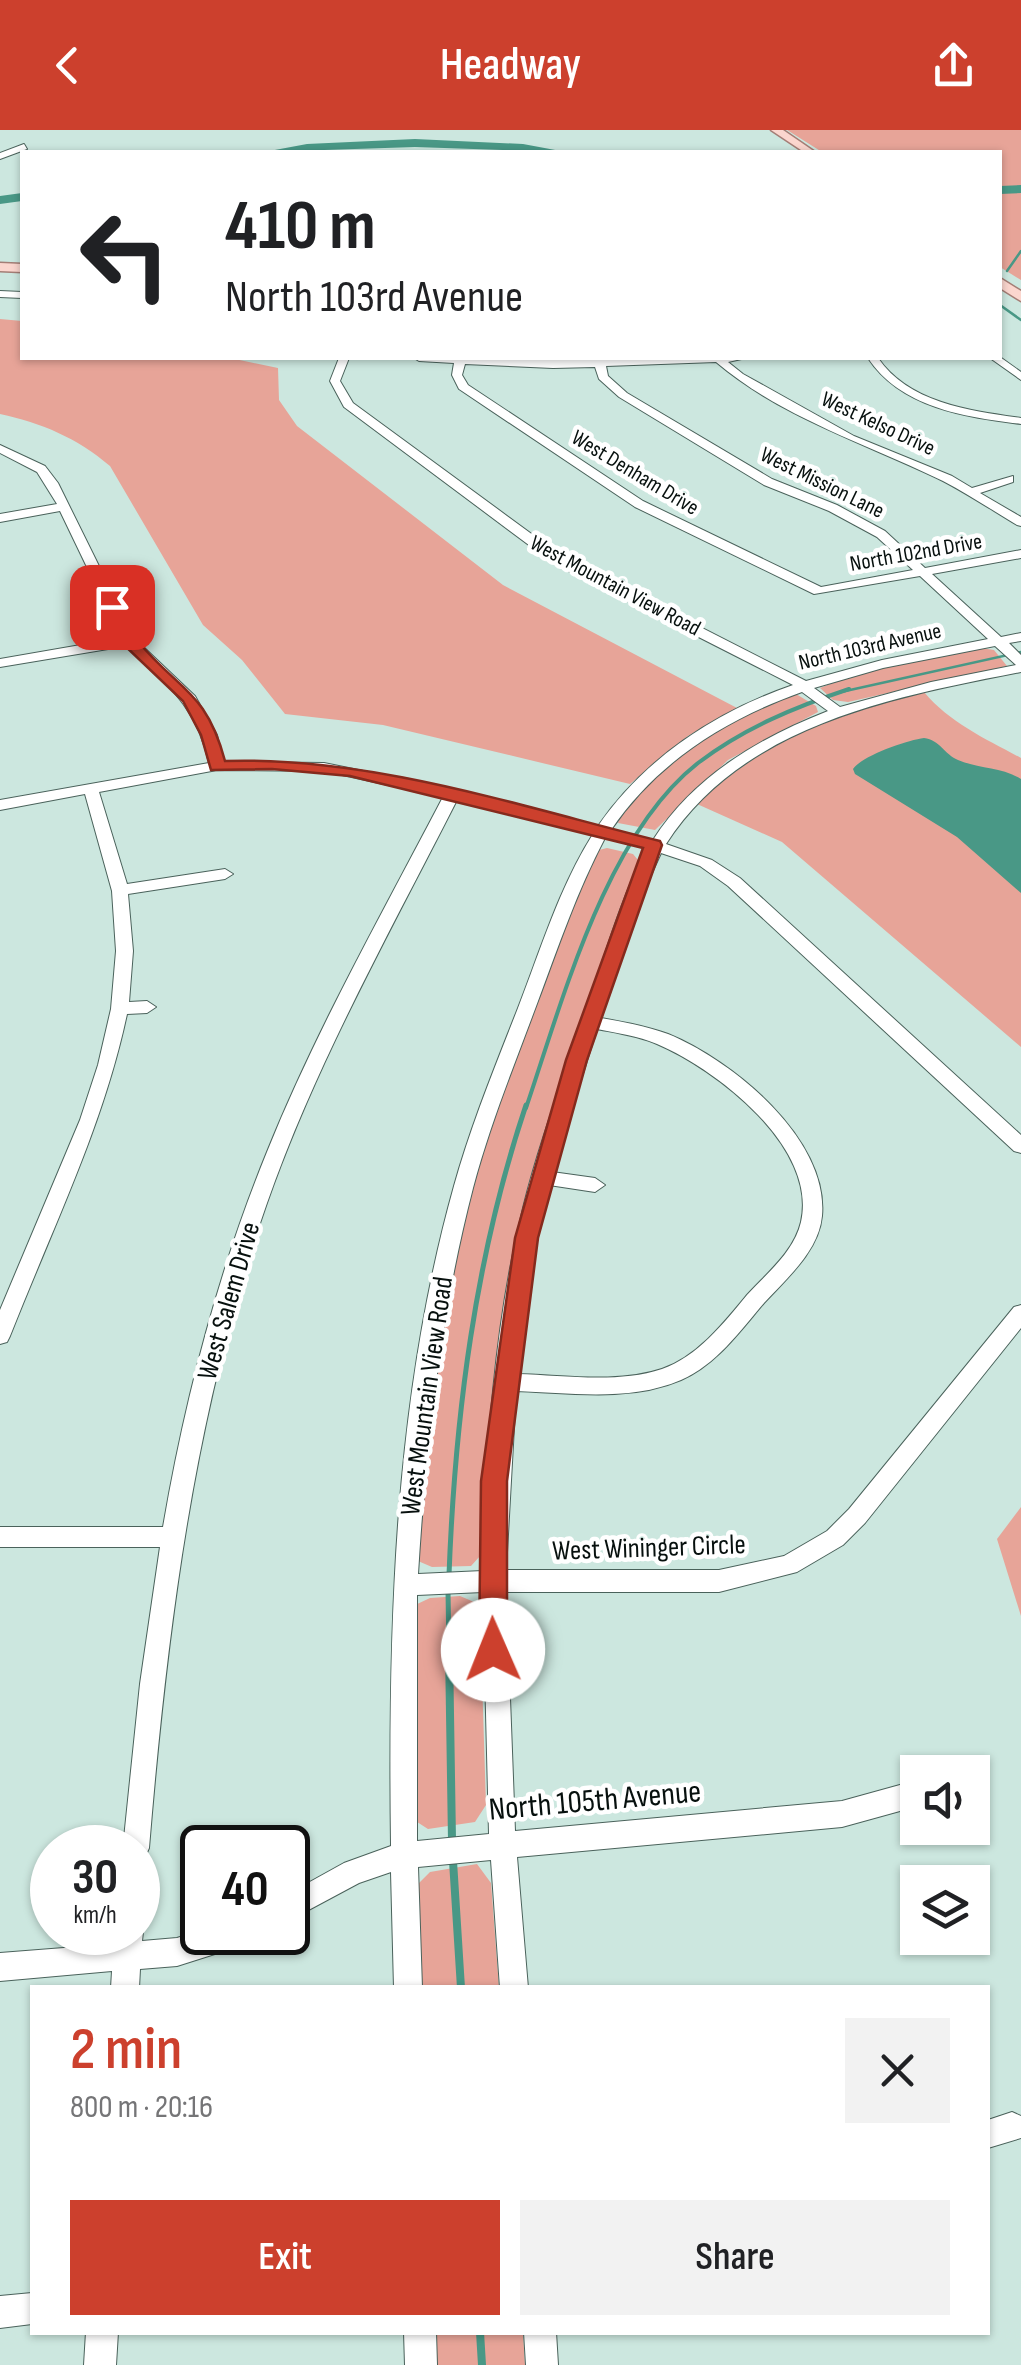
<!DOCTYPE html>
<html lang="en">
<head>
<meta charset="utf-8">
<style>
	:root { --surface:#fff; --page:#f2f2f2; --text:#202124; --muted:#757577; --accent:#cc402d }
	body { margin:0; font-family:"Sofia Sans Condensed",sans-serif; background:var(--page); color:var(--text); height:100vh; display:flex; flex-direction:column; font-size:38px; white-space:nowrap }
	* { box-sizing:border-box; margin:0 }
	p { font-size:32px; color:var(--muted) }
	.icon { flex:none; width:55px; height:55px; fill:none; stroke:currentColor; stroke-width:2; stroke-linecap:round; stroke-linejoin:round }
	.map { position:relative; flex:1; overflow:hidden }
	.side { position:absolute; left:30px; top:1855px; width:960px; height:350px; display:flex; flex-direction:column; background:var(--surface); border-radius:0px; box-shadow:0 2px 8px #0004 }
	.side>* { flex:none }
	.hud { position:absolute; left:20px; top:20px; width:982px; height:210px; border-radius:0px; box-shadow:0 2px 8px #0004; background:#fff; color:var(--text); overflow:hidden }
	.fabs { position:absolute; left:900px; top:1625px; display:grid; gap:20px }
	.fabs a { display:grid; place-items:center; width:90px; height:90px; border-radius:0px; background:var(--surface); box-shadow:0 2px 8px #0004; font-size:50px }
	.speed { position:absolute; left:30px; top:1695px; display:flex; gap:20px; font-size:50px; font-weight:700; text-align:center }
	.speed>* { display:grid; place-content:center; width:130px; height:130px; border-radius:50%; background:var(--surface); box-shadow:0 2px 8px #0004; line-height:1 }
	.speed small { font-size:25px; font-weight:400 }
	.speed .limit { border:5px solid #111; border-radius:15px; background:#fff; color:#111 }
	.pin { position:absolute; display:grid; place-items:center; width:85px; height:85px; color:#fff; margin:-42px; border-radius:20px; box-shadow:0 5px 15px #0006 }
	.me { position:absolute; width:110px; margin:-55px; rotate:359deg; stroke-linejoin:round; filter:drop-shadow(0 0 8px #0008) }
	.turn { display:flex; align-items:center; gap:35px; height:210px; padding:0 40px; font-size:45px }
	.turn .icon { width:130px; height:130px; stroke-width:2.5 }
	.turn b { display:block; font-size:70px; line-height:85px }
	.round { display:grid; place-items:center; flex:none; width:105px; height:105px; border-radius:0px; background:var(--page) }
	.overview { display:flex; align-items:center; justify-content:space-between; height:170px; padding:0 40px }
	h1 { font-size:60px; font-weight:600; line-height:75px; color:var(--accent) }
	.action { display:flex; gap:20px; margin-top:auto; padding:20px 40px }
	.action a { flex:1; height:115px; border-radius:0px; background:var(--accent); color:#fff; font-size:40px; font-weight:600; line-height:115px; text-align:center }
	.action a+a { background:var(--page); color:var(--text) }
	header { display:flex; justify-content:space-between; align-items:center; height:130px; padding:0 40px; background:var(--accent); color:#fff; font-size:45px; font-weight:600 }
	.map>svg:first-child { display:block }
</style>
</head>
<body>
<header><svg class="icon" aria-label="back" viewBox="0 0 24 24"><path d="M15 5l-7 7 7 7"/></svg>Headway<svg class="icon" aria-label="share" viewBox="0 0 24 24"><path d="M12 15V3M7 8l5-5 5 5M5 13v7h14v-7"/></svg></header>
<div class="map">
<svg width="1021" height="2235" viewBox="0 0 1021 2235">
	<rect width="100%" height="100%" fill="#cce7df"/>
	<!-- green -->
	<path fill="#e7a498" d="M 787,0 L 1021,0 L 1021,150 L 1000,137 L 1000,22 L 822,22 Z
		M 0,189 L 22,191 L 22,228 L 230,228 L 278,238 L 279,270 L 297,296 L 503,455 L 737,578 L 688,606 L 630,654 L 383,595 L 285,584 L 242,530 L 203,495 L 110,336 C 77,308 42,293 0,284 Z
		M 981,518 L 994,520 L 1007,536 L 848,572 L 833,570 L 820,558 L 860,542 Z
		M 924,562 C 950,593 986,609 1021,628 L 1021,917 L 782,712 L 697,674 C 766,608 834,586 924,562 Z
		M 796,564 L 816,576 L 818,582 L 728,630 L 655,700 L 618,693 C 620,683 632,672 641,663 C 683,617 736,584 796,564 Z
		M 607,718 L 633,724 L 638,730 L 531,1047 L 513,1128 L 497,1234 L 480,1426 L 471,1436 L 432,1437 L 418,1431 L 430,1264 L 469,1064 L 499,969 L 595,721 Z
		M 1021,1377 L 1021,1486 L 997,1409 Z
		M 460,1466 L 474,1472 L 480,1485 L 486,1675 L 475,1692 L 428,1699 L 414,1690 L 413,1476 L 430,1468 Z
		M 477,1734 L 491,1753 L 499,1857 L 419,1857 L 417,1755 L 430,1742 Z
		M 432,2203 L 523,2203 L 525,2235 L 433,2235 Z"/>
	<!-- water -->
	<path fill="#499886" d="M 924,608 C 940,610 944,624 958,630 C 979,639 1002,637 1021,649 L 1021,763 L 957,707 L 855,644 L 853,639 C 862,626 907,610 924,608 Z"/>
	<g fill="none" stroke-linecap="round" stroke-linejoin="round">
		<!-- stream-far3 -->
		<path stroke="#499886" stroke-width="2.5" d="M 1007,141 L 1021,121
			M 1000,175 L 1021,190
			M 841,562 L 1021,522"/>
		<!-- stream-far2 -->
		<path stroke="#499886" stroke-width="4" d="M 526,978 C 563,869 606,705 698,633 C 744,598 795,577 849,559"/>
		<!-- stream-far1 -->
		<path stroke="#499886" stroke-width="5" d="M 449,1445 C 455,1286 475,1127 526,975
			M 448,1461 L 449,1523"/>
		<!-- stream -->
		<path stroke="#499886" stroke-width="8" d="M 449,1520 L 452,1710
			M 453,1731 L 461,1858
			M 480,2202 L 482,2235"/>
		<!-- river -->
		<path fill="#499886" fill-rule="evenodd" d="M 415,9 L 523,14 L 566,22 L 415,17 L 264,22 L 307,14 Z
			M 1021,55 L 1021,63 L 1000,64 L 1000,56 Z
			M 22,63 L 22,71 L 0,74 L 0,66 Z"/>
		<!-- minor casing -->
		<g stroke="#4a625b" stroke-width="2">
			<path id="minor" d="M 24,14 L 27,19 L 0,29 L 0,23 Z
				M 0,161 L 22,162 L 22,168 L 0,167 Z
				M 1000,227 L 1021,242 L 1021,250 L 990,228 Z
				M 339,228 L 349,228 L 340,251 L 353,273 L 563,427 L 806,551 L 882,530 L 988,509 L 920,446 L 814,464 L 635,377 L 459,259 L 452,245 L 454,233 L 419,231 L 414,228 L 593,230 L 593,228 L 746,228 L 728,232 L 743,244 L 854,306 L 952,346 L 972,358 L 1013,346 L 1013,352 L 980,363 L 1021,387 L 1021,396 L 1017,395 C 992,380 968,364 943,351 C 867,314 782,288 716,232 L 606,236 L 608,246 L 627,263 L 772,349 L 837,375 L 885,401 L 925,438 L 1021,420 L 1021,428 L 932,444 L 1001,507 L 1021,503 L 1021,511 L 1009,513 L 1021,525 L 1021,542 C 893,567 742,595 666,714 L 712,730 L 740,748 L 1021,1005 L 1021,1023 L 1014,1021 L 728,756 L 700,736 L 661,723 L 640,769 L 601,888 C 624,892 646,896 668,904 C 732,930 829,1009 822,1086 C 819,1121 786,1149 764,1173 C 740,1201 716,1235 681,1250 C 630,1272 570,1263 516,1261 L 506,1440 L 719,1440 L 784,1426 L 827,1401 L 849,1379 L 1014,1177 L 1021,1175 L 1021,1198 L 865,1393 L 843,1415 L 797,1442 L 719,1462 L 506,1462 L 515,1701 L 842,1671 L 918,1650 L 918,1676 L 842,1697 L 517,1727 L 528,1858 L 500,1858 L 491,1730 L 418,1737 L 422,1858 L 394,1858 L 391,1742 L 359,1753 L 288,1791 L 288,1764 L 344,1733 L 391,1716 C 388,1495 394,1270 454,1056 C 471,995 495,937 518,878 C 541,819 559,758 593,704 L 457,670 C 390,802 316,933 267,1073 C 194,1281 167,1500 149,1718 L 145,1727 L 138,1731 L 138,1718 L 123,1718 L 140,1554 L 160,1417 L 0,1417 L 0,1397 L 163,1397 C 185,1269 218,1142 267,1022 C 316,900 382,784 443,667 L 324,641 L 217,640 L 99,662 L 127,754 L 225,739 L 233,744 L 225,749 L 128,764 L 133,821 L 129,872 L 147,871 L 156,877 L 147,883 L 127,884 C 103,997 52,1099 10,1206 L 7,1212 L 0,1214 L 0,1180 L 80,990 L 98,935 L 111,879 L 116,821 L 112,761 L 85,664 L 0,680 L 0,670 L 209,633 C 196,574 167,555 126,516 L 0,537 L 0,529 L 121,508 L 60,381 L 0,392 L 0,384 L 57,374 L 37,342 L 0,323 L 0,315 L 45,336 L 58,353 L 135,509 L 195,566 L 217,605 L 223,632 L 324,633 L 452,659 L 598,696 C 645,628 715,582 793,555 L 553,433 L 344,277 L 330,251 ZM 465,234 L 553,238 L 595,237 L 599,249 L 619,267 L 764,355 L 829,381 L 877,407 L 913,440 L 821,457 L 643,371 L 468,255 L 462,245 ZM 995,516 L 1016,535 L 931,552 L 840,577 L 814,558 L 883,538 ZM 802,562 L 828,581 C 759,608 694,646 653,710 L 611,700 C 657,632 726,589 802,562 ZM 605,708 L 647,718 C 621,768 606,822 588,875 C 566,942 540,1009 523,1078 C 494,1196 486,1320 483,1441 L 418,1444 C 426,1314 440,1185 473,1058 C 490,994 515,933 538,871 C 559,815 577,761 605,708 ZM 597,899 C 617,903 638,906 657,914 C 716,939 818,1017 801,1092 C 794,1122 767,1143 747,1165 C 724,1193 697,1227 662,1239 C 617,1254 563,1245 517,1244 L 536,1111 L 549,1055 L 595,1062 L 605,1055 L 595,1048 L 552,1042 ZM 483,1462 L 489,1704 L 417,1711 L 417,1465 Z
				M 868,228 L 878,228 C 909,273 970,281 1021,288 L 1021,294 C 965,287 901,278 868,228 Z
				M 138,1792 L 143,1802 L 142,1811 L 177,1808 L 202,1800 L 253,1802 L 250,1812 L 240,1816 L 177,1836 L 140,1839 L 139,1858 L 111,1858 L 112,1841 L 0,1851 L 0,1823 L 115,1814 L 115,1802 L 138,1802 Z
				M 1012,1982 L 1021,1986 L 1021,2008 L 988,2018 L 988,1990 Z
				M 32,2163 L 32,2194 L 0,2198 L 0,2166 Z
				M 86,2202 L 118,2202 L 116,2235 L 84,2235 Z
				M 404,2202 L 436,2202 L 437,2235 L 405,2235 Z
				M 524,2202 L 556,2202 L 558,2235 L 526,2235 Z"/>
		</g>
		<!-- major casing -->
		<g stroke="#a47e76" stroke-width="3">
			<path id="major" d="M 771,0 L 783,0 L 815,22 L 804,22 Z
				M 0,133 L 22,134 L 22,142 L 0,141 Z
				M 1000,148 L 1021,161 L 1021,171 L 1000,158 Z"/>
		</g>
		<!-- minor -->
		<use href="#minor" fill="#fff" fill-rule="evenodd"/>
		<!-- major -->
		<use href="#major" fill="#fbd6ce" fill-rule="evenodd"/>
	</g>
	<!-- route -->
	<path fill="#cc402d" stroke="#852a1d" stroke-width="2.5" d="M 107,474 L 118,474 C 124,485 129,500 137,510 C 177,560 206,559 225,631 C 370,626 519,676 660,711 L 662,715 L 587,930 L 538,1108 L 507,1351 L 507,1520 L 502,1529 L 493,1533 L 483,1529 L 479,1520 L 481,1351 L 515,1108 L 566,930 L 643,718 L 350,646 L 272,639 L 211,640 L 201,605 L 183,571 L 123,514 L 105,477 Z"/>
	<g text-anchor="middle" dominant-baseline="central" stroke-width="9" stroke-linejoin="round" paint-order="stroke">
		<!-- far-street labels -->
		<g font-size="22" fill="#07100e" stroke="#fff">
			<text transform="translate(878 294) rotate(25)">West Kelso Drive</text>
			<text transform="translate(635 343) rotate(31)">West Denham Drive</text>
			<text transform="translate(822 353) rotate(26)">West Mission Lane</text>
			<text transform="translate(916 423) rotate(-10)">North 102nd Drive</text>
			<text transform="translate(615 456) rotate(28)">West Mountain View Road</text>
			<text transform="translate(870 517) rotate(-13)">North 103rd Avenue</text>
		</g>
		<!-- street labels -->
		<g font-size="28" fill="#07100e" stroke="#fff">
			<text transform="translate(229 1171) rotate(-74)">West Salem Drive</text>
			<text transform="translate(427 1266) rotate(-82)">West Mountain View Road</text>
			<text transform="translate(649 1418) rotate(-2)">West Wininger Circle</text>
		</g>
		<!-- near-street labels -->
		<g font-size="32" fill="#07100e" stroke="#fff">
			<text transform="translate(595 1671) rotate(-5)">North 105th Avenue</text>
		</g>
	</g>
</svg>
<div class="fabs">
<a><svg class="icon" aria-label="sound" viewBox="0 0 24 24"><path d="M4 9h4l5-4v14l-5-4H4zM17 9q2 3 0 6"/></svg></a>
<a><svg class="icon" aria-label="layers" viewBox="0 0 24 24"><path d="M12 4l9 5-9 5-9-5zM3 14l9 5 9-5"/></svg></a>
</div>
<div class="speed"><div>30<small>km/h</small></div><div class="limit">40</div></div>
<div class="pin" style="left:112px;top:477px;background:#d93025"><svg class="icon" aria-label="arrive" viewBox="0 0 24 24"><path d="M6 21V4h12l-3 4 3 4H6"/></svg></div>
<svg class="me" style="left:493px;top:1520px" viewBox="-20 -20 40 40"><circle r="19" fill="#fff"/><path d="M0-13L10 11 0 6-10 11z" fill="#cc402d"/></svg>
<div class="hud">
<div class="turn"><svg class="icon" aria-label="left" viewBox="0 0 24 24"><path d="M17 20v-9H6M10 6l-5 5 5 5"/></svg><div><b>410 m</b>North 103rd Avenue</div></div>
</div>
<section class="side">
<div class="overview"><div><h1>2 min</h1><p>800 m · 20:16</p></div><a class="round"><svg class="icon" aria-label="close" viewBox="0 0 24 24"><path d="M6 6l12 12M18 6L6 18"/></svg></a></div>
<div class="action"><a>Exit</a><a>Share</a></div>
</section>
</div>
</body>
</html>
